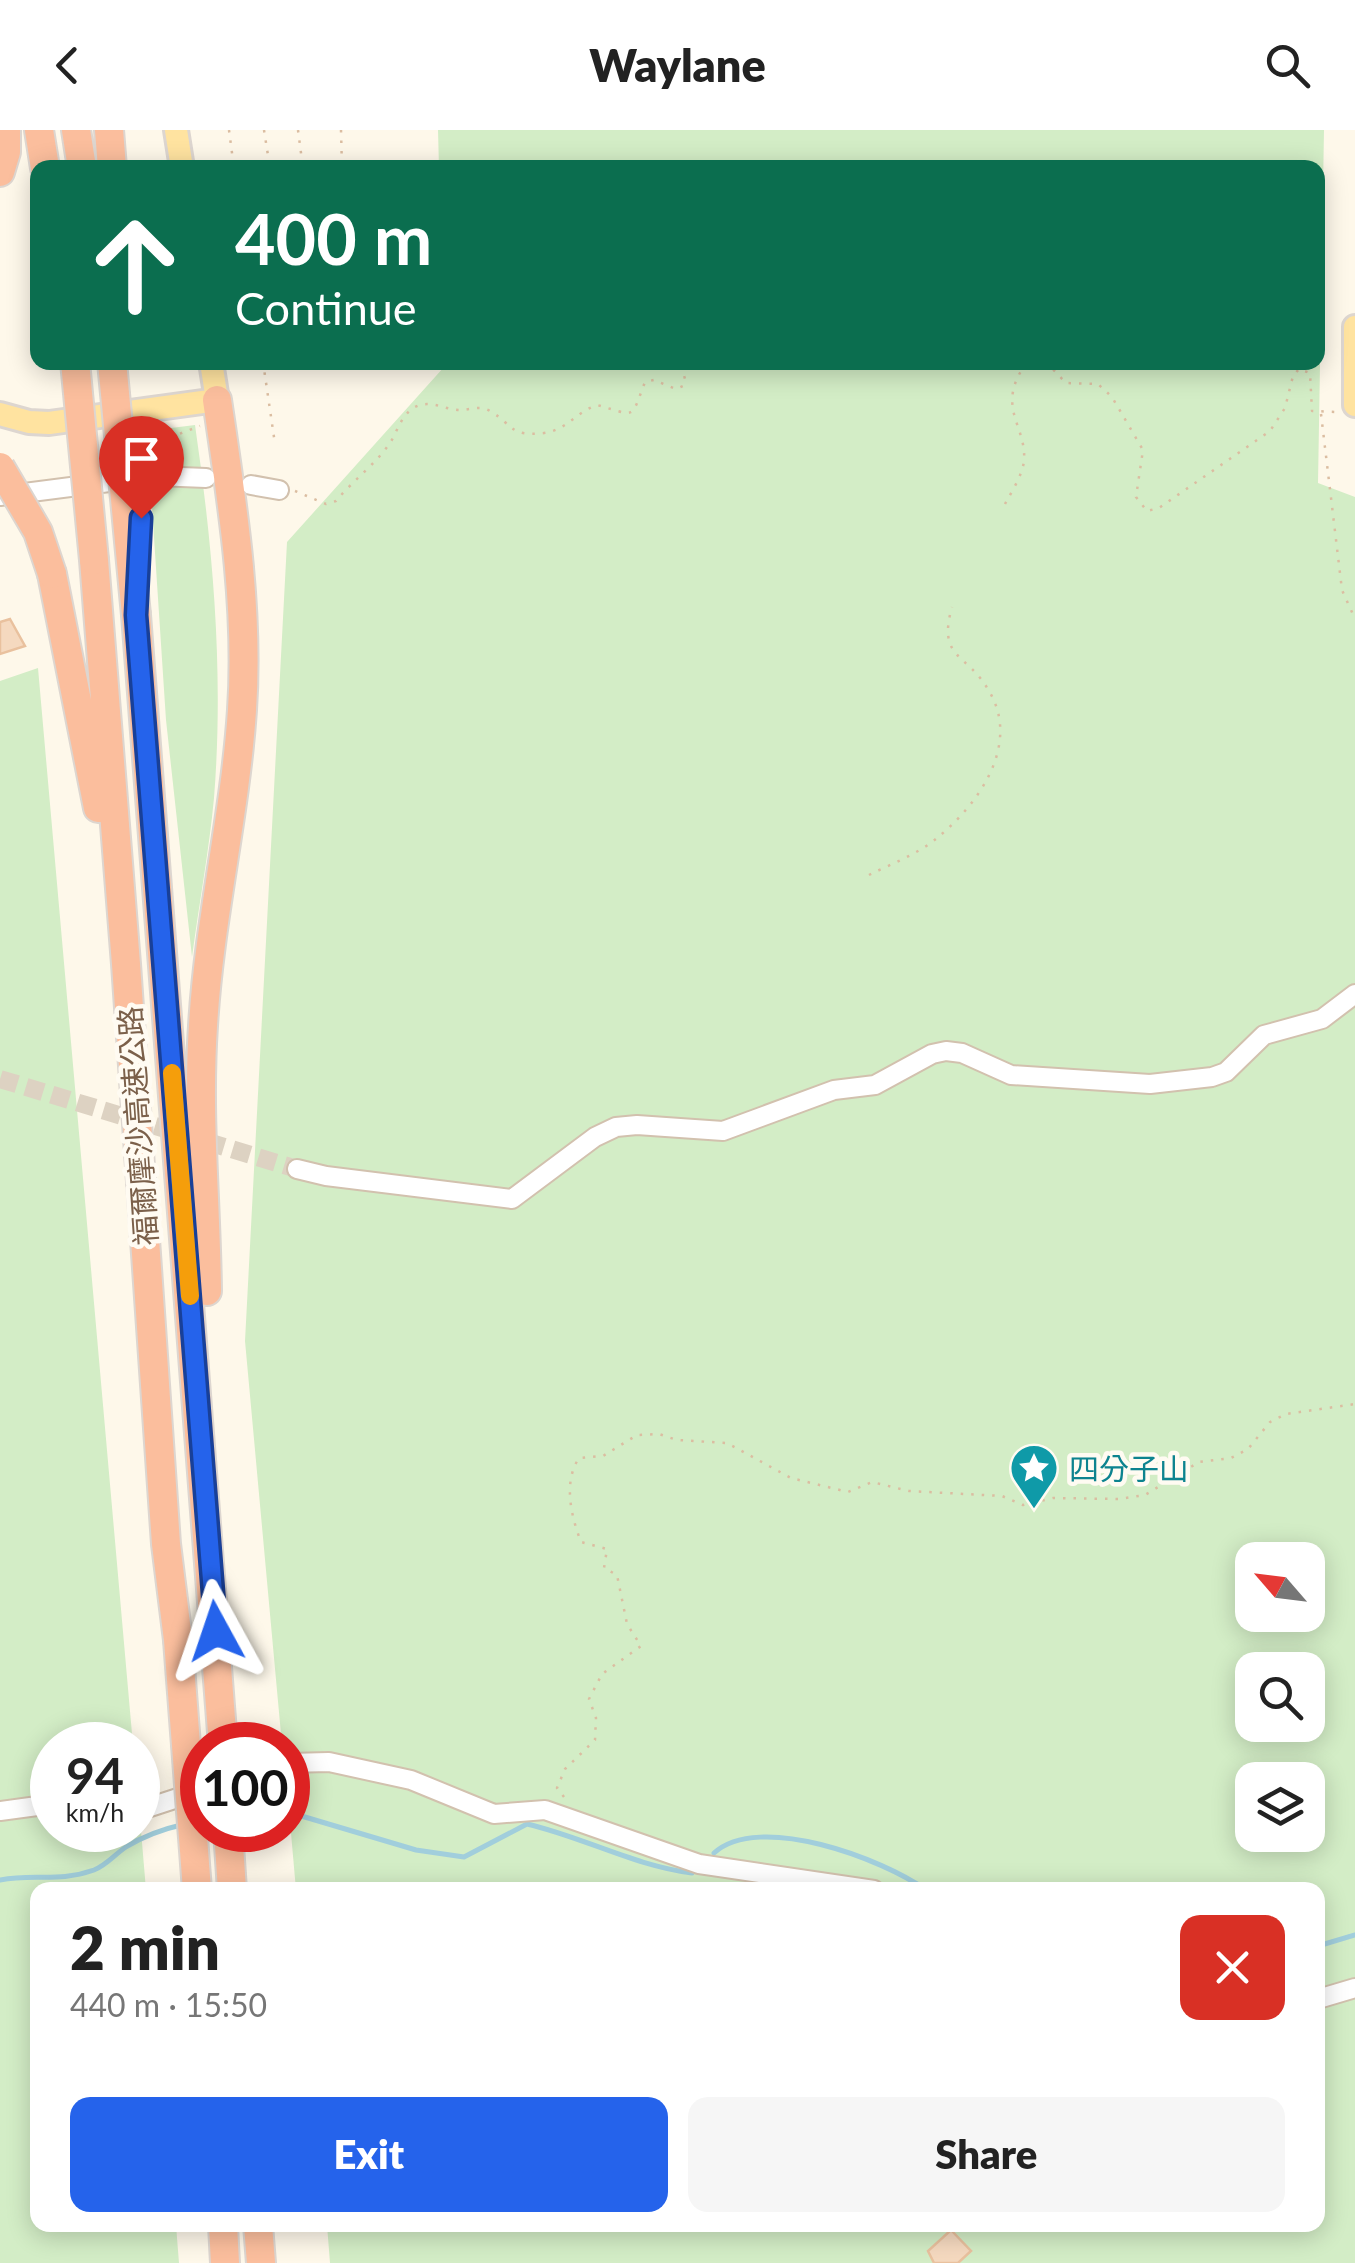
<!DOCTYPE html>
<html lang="en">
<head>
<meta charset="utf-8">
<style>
	:root { --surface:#fff; --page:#f6f6f6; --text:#222; --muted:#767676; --accent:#2563eb }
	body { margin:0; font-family:Lato,"Noto Sans TC",sans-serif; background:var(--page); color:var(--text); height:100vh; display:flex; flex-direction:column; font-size:38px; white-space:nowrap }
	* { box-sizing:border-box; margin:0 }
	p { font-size:32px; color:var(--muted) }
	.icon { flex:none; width:55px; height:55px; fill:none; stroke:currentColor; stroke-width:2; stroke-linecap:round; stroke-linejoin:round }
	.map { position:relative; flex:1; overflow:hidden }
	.details { position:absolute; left:30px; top:1752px; width:1295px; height:350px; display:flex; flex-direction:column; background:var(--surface); border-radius:20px; box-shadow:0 5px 25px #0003 }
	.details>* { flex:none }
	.banner { position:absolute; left:30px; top:30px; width:1295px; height:210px; border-radius:20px; box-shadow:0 5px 25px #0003; background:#0b6e4f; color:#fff; overflow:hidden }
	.needle { width:65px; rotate:298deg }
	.fabs { position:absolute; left:1235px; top:1412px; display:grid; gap:20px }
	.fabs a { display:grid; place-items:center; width:90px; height:90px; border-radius:20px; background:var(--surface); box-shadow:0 5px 25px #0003; font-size:50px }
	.speed { position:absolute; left:30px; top:1592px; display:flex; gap:20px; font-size:50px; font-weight:700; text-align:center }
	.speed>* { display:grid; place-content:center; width:130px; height:130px; border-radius:50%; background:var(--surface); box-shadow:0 5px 25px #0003; line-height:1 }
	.speed small { font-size:25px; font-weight:400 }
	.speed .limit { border:15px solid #d22; background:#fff; color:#111 }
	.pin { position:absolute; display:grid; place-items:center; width:85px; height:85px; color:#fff; margin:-102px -42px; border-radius:50% 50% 50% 0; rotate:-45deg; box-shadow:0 0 10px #0007 }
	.pin .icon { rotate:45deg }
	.me { position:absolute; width:110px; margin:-55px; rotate:355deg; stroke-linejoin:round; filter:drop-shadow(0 0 8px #0008) }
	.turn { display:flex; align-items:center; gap:35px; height:210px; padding:0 40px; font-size:45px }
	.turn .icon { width:130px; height:130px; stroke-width:2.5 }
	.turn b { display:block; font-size:70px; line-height:85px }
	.round { display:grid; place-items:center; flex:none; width:105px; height:105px; border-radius:20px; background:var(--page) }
	.headline { display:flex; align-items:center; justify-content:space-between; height:170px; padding:0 40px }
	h1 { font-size:60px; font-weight:800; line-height:75px }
	.button { display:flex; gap:20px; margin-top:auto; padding:20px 40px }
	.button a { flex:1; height:115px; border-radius:20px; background:var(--accent); color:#fff; font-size:40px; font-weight:800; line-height:115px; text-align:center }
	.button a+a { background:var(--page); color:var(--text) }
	header { display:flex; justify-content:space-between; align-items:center; height:130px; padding:0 40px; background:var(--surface); font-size:45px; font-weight:800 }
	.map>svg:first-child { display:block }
</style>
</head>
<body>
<header><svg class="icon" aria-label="back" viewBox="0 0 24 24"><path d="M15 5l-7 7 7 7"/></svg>Waylane<svg class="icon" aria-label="search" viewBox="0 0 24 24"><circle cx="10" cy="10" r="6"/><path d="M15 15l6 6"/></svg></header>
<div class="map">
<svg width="1355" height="2133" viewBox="0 0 1355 2133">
	<rect width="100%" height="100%" fill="#fef8ea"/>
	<!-- green -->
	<path fill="#d3edc6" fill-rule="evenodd" d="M 438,0 L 1324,0 L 1318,353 L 1355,367 L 1355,2133 L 330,2133 L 327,2095 L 1318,2095 L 1318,1760 L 296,1760 L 288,1669 L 288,1615 L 282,1615 L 245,1211 L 287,412 L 444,237 L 444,233 L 1318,232 L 1318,38 L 439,38 ZM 1252,1430 L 1308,1430 L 1308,1485 L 1252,1485 ZM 1252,1540 L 1308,1540 L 1308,1595 L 1252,1595 ZM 1252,1650 L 1308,1650 L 1308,1705 L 1252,1705 Z
		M 195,295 C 213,419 224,542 214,668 C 209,721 199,774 192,827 L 166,590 L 147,301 Z
		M 38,538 L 133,1615 L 52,1615 L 52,1700 L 138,1700 L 138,1665 L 146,1760 L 38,1760 L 38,2095 L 176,2095 L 179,2133 L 0,2133 L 0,551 Z"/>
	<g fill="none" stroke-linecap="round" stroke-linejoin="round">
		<!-- stream -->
		<path stroke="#a1cedc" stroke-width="5" d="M 288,1682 L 416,1720 L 464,1727 L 527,1694 C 583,1707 635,1736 692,1743
			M 714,1723 C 759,1682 883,1729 926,1760
			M 0,1750 C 35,1743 57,1753 94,1740 C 107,1735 115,1724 126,1717 C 145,1705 163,1699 185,1694
			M 1318,1816 L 1355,1805"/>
	</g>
	<!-- building -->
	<path fill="#f5d9bf" stroke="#e9c19e" stroke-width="2.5" d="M 10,489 L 25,516 L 0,524 L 0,492 Z
		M 951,2100 L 971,2121 L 958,2133 L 934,2133 L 928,2121 Z"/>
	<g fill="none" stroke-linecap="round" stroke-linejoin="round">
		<!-- minor-tunnel -->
		<path stroke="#ddd2c2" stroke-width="18" stroke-dasharray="18 9" stroke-linecap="butt" d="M 0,949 L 297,1039"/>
		<!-- minor casing -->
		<g stroke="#d2c1ae" stroke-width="22">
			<path id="minor" d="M 251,355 L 279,360
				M 0,366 L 156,346 L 206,348
				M 297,1039 L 326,1046 L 512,1069 L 595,1007 L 616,997 L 637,995 L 723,1001 L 834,960 L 875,955 L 932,924 L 946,921 L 962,923 L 1011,945 L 1150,954 L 1212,947 L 1226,942 L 1264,905 L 1322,889 L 1355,864
				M 288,1633 L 329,1632 L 411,1650 L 494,1684 L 545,1680 L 699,1734 L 874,1760
				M 0,1681 L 52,1674
				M 138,1681 L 199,1661
				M 1318,1869 L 1355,1858"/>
		</g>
		<!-- major casing -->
		<g stroke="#ddd6d0" stroke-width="28">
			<path id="major" d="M 176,0 L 182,38
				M 1355,197 L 1355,275
				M 0,284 L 29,292 L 49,293 L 217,270 L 211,232"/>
		</g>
		<!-- highway casing -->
		<g stroke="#ddd6d0" stroke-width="32">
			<path id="highway" d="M 39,0 L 45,38
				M 76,0 L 82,38
				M 109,0 L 112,38
				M 0,42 L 6,22 L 6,0
				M 94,430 L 126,834 L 166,1414 L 178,1510
				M 52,444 L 98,678
				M 136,485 L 223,1615
				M 207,1161 C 206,1073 197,985 203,896 C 209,790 235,686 242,580 C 249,477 232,372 217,270
				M 228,1700 L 232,1760
				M 223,2095 L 225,2133
				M 258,2095 L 261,2133"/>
		</g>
		<!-- path -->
		<path stroke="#dbbda1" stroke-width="2.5" stroke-dasharray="2.5 8" stroke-linecap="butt" d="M 229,0 L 234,38
			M 264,0 L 270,38
			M 298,0 L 303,38
			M 341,0 L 342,38
			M 263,232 L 275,314
			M 1046,232 L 1066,253 L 1098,254 L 1112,267 L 1143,320 L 1136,367 L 1147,381 L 1159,378 L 1270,301 L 1285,278 L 1293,246 L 1299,239 L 1310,243 L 1312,281 L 1337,282
			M 1321,284 L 1342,460 L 1355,489
			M 160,326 L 171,307 L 200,296
			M 295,361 L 326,374 L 336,371 C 353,350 380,331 393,308 C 399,296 403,284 415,277 C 430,269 445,280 460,280 C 470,280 481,275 490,281 C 514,295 509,307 544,303 C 567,300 576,282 597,275 C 637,286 630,291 645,252 L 654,250 L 676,259 L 683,256 L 685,249 L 680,232
			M 1005,374 C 1012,361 1022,346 1024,331 C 1027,295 994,277 1027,232
			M 869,745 C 891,734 918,724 937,708 C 979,674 1021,614 989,561 C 967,522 937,530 952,477
			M 564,1667 L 557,1658 L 565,1639 L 595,1610 L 596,1588 L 589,1569 L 602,1544 L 641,1516 L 627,1494 L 617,1445 L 604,1438 L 607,1419 L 581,1412 C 571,1386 563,1352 579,1328 L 603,1326 L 637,1305 L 659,1304 L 677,1310 L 727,1313 L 791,1348 L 848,1362 L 872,1352 L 909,1361 L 1002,1366 L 1023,1375 L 1053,1368 L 1119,1369 L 1145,1365 L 1199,1332 L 1231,1328 L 1248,1319 L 1270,1292 L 1286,1284 L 1355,1274"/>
		<!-- minor -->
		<use href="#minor" stroke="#fff" stroke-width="18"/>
		<!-- major -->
		<use href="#major" stroke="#ffe3a0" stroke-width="22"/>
		<!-- highway -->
		<use href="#highway" stroke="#fbbe9d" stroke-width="28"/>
		<!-- highway-bridge casing -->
		<g stroke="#ddd6d0" stroke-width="32" stroke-linecap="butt">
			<path id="highway-bridge" d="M 75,232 L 94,430
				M 112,232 L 136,485
				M 0,337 L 38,402 L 52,444
				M 178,1510 L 197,1760"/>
		</g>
		<!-- highway-bridge -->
		<use href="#highway-bridge" stroke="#fbbe9d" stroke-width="28"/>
	</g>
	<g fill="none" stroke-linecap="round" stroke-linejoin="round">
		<!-- route casing -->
		<g stroke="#184099" stroke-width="25">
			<path id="route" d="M 141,388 L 136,485 L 216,1501"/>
		</g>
		<!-- route -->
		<use href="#route" stroke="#2563eb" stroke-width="18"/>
		<!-- slow -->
		<path stroke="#f59e0b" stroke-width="18" d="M 172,943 L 190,1166"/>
	</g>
	<!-- icons -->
	<defs>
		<g id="sight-pin" transform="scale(2.5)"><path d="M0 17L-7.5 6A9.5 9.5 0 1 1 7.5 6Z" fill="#0f9aa8" stroke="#fffbf2"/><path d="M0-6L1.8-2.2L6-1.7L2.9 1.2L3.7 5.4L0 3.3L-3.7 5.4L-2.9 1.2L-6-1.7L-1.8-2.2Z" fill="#fff"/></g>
	</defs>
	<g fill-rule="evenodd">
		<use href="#sight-pin" x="1034" y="1338"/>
	</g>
	<g text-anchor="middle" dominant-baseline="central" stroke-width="9" stroke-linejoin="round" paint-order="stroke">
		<!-- street labels -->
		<g font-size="30" fill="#7b604a" stroke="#fffbf2">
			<text transform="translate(137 996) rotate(-94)">福爾摩沙高速公路</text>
		</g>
		<!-- culture labels -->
		<g font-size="30" fill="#0d838f" stroke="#fffbf2" text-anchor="start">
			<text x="1069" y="1338">四分子山</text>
		</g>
	</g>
</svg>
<div class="fabs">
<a><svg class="needle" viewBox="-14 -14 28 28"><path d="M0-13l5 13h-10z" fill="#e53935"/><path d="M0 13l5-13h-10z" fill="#767676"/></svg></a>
<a><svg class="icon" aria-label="search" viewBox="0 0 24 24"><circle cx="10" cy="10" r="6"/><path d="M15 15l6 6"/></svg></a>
<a><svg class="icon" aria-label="layers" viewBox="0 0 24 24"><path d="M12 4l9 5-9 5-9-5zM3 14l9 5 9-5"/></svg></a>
</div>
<div class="speed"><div>94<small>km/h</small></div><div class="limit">100</div></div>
<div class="pin" style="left:141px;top:388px;background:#d93025"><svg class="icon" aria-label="arrive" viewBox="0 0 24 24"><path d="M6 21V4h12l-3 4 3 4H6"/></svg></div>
<svg class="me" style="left:216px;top:1501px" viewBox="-20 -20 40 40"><path d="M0-17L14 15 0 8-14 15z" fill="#2563eb" stroke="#fff" stroke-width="4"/></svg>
<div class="banner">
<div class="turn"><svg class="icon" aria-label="ahead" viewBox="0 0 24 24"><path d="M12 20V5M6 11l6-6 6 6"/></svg><div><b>400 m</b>Continue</div></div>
</div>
<section class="details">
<div class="headline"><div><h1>2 min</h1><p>440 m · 15:50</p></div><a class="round" style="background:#d93025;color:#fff"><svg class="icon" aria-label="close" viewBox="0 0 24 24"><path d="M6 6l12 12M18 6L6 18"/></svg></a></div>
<div class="button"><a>Exit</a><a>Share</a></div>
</section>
</div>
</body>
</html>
